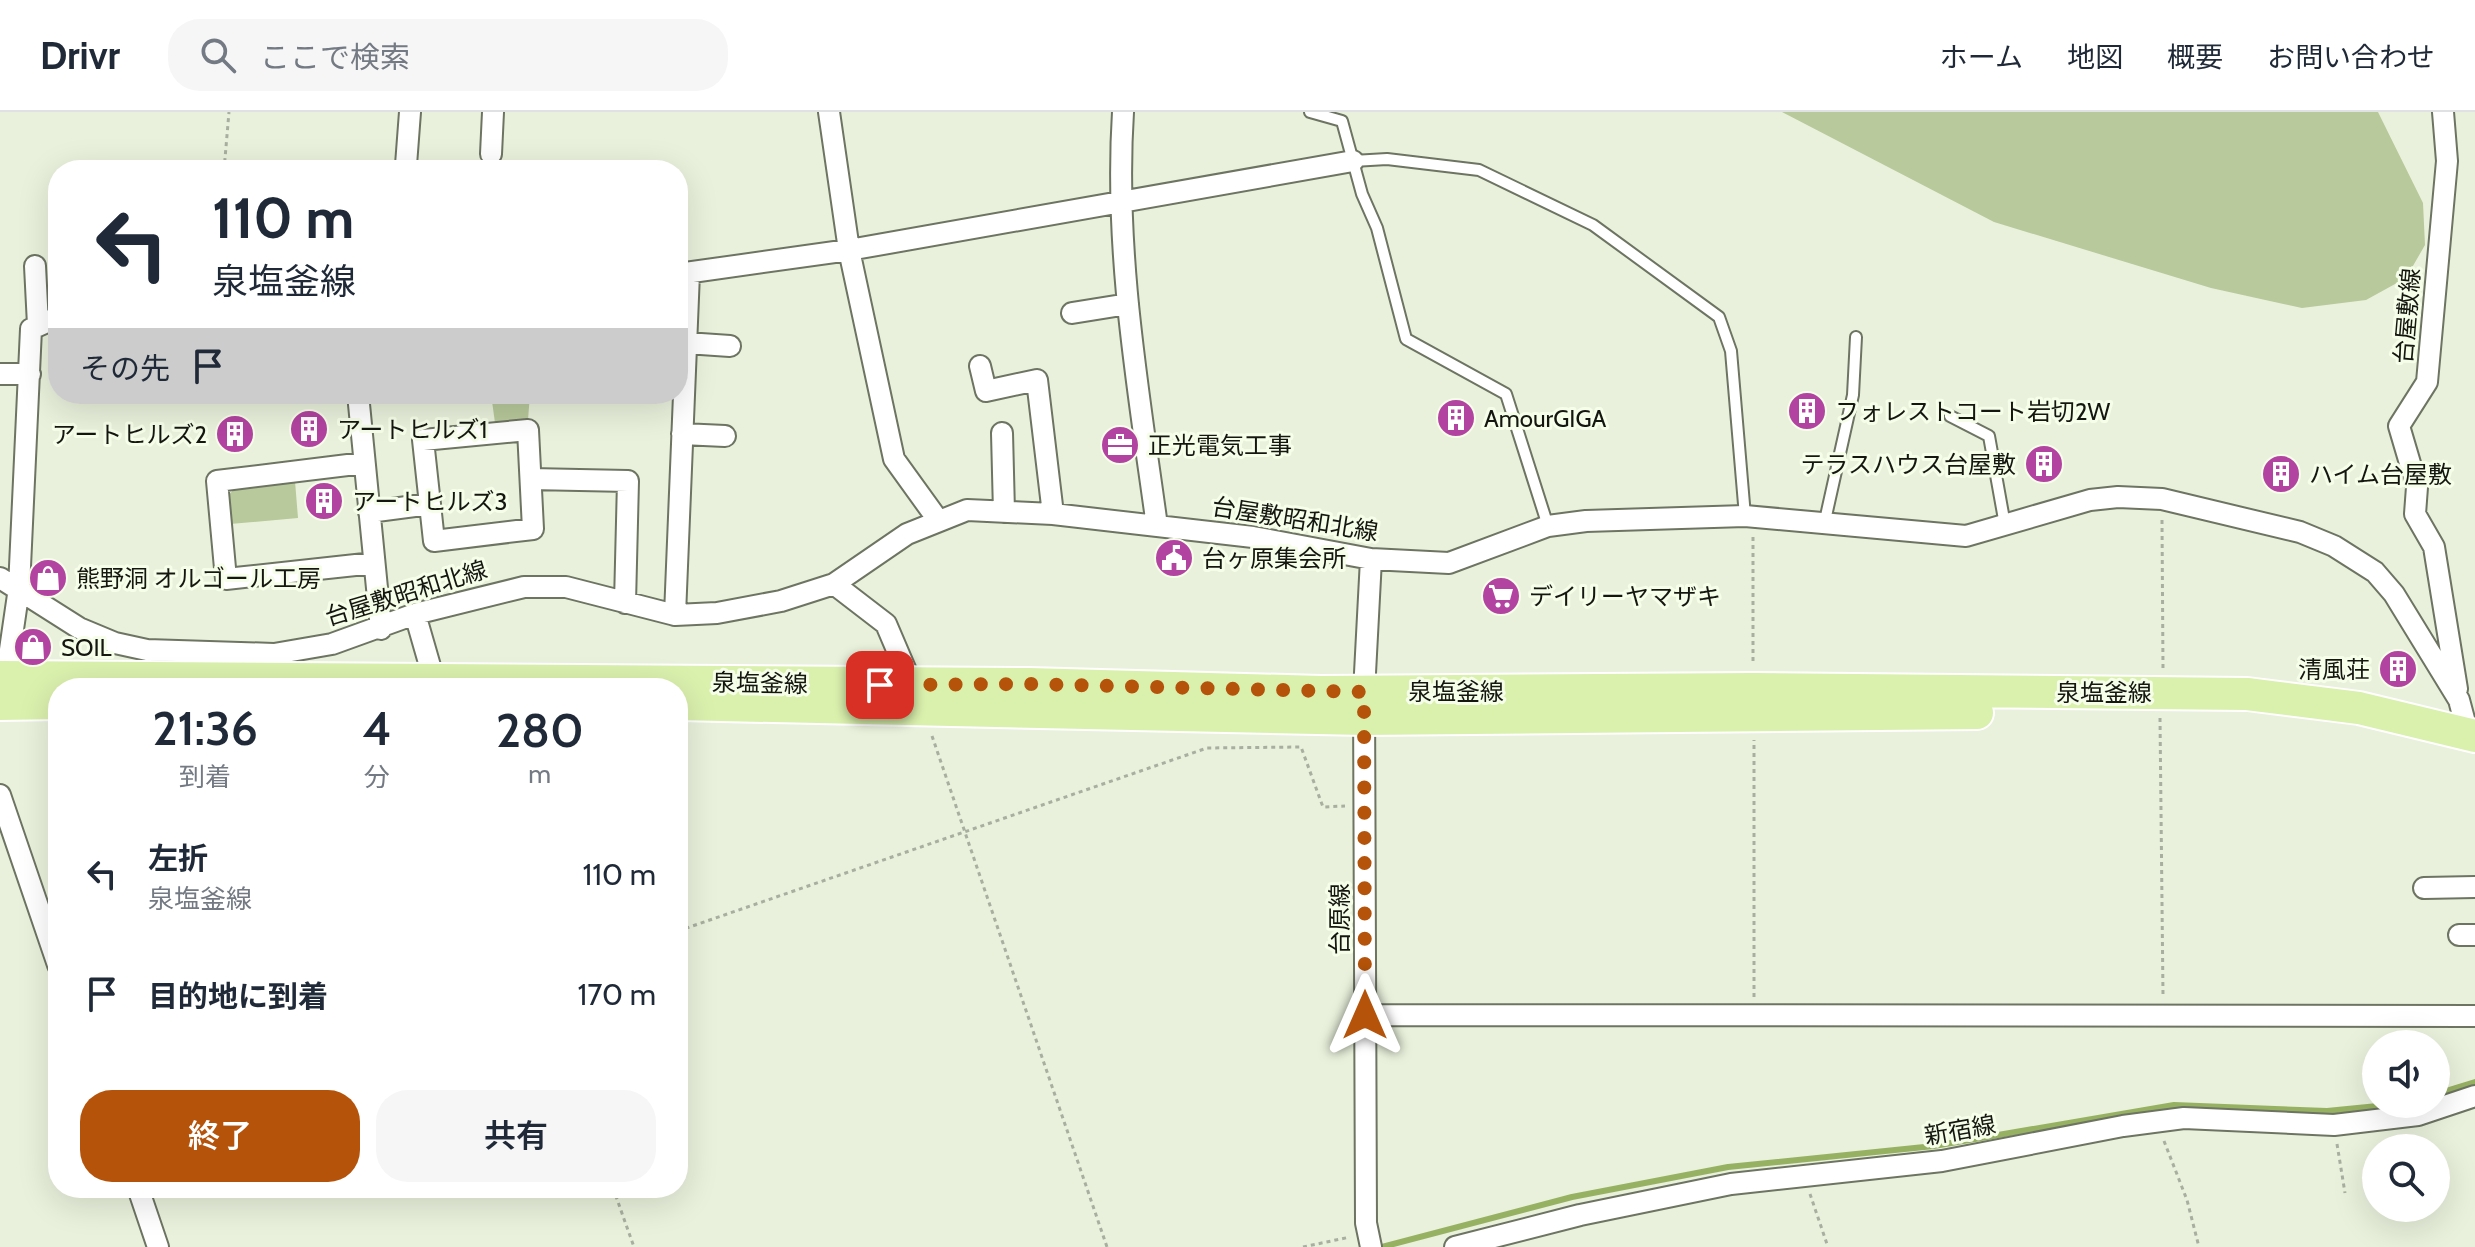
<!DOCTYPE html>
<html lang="ja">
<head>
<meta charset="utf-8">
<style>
	:root { --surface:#fff; --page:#f6f6f7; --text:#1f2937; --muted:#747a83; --line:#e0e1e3; --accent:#b45309 }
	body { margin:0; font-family:Cabin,"Noto Sans JP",sans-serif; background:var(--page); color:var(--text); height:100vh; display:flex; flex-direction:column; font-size:30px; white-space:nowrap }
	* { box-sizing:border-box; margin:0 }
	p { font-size:26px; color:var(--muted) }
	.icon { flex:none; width:44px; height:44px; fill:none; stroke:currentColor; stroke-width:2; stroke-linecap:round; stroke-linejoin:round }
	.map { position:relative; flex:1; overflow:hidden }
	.drawer { position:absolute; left:48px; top:566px; width:640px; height:520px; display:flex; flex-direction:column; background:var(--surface); border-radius:32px; box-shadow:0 8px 32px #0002 }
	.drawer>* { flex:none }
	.hud { position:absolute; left:48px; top:48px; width:640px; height:244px; border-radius:32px; box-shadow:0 8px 32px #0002; background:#fff; color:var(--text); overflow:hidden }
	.tools { position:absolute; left:2362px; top:918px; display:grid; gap:16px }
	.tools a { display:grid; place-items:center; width:88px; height:88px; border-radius:50%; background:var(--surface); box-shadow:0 8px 32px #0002; font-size:40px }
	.pin { position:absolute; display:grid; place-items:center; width:68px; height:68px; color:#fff; margin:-34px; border-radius:16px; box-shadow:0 4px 12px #0006 }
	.me { position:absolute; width:88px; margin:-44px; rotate:0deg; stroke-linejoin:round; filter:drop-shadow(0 0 6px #0008) }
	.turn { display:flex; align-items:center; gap:28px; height:168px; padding:0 32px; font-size:36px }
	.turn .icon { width:104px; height:104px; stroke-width:2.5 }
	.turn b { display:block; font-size:56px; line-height:68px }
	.then { display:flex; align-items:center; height:76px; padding:0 32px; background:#0003; gap:16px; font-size:30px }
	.eta { display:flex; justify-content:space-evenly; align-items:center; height:136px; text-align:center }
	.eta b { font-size:48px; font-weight:600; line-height:56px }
	.action { display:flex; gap:16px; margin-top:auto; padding:16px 32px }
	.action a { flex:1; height:92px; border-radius:32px; background:var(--accent); color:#fff; font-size:32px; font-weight:600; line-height:92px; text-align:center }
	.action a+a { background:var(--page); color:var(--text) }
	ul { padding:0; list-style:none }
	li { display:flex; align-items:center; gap:24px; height:120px; padding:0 32px }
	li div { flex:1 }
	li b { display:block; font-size:30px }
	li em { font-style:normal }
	header { display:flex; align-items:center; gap:48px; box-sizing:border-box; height:112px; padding:0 40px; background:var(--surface); border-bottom:2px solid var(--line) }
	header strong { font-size:38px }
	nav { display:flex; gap:44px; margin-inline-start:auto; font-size:28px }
	.search { width:560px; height:72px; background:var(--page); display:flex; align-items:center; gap:20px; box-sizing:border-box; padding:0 28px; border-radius:32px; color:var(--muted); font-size:30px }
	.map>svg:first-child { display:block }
</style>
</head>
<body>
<header>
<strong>Drivr</strong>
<div class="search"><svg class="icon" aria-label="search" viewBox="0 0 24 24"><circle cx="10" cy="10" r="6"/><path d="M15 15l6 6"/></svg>ここで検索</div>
<nav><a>ホーム</a><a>地図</a><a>概要</a><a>お問い合わせ</a></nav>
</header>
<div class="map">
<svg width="2475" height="1135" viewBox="0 0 2475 1135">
	<rect width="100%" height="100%" fill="#e9f1dc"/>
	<!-- green -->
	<path fill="#b8c99b" d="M 1782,0 L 2378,0 L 2423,91 L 2425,133 L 2406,166 L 2366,188 L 2302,196 L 2211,176 L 1994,110 Z
		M 491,282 L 530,282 L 528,308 L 495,311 Z
		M 295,369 L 298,406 L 230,412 L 227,385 L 236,375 Z"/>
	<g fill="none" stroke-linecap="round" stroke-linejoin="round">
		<!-- stream -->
		<path stroke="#97b163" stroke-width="6" d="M 2436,982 L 2475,970
			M 1382,1135 L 1572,1085 L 1728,1055 L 1934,1034 L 2174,993 L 2327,999 L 2398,992"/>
		<!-- service casing -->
		<g stroke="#6d7462" stroke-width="14">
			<path id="service" d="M 1310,0 L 1342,9 L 1362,82 L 1377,116 L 1406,227 L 1506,282 L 1548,414
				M 1353,49 L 1387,47 L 1479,58 L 1593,113 L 1719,205 L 1731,239 L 1745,404
				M 1950,304 L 1989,324 L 2005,413
				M 1824,413 L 1853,283 L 1856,225"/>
		</g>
		<!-- minor casing -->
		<g stroke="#6d7462" stroke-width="24">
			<path id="minor" d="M 829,0 L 849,138 L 894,347 L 938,408
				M 1123,0 C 1114,139 1138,276 1157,414
				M 2443,0 L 2447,49 L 2427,270 L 2399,314 L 2417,375 L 2415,402 L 2434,435 L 2457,577
				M 491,42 L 493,0
				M 406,53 L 410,0
				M 35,154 L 38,213
				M 678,162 L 849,138 L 1353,49
				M 1072,201 L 1128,192
				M 686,231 L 730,234
				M 980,254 L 986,279 L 1037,268 L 1053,402
				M 0,262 L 30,262
				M 358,282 L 381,517
				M 528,318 L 533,417 L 434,429 L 423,328 Z
				M 1002,321 L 1004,400
				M 682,322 L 725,324
				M 364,351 L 217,369 L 226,467 L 374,451
				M 531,367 L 628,369 L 625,491
				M 369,400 L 430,392
				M 0,466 L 79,516 L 115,531 L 147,538 L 274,542 L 332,532 L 415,502 L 524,475 L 566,475 L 675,503 L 717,501 L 781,489 L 834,472 L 907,422 L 967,398 L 1053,402 L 1253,425 L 1371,447 L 1449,451 L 1548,414 L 1586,409 L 1745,404 L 1966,424 L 2090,388 L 2118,385 L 2162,387 L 2300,420 L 2334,434 L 2375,460 L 2394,482 L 2459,588 L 2468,622
				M 834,472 L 886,512 L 912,573
				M 415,502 L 434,568
				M 675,503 L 689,161
				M 6,565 L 19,476 L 31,217 L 58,205
				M 0,683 L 58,853
				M 2424,776 L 2475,775
				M 2459,823 L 2475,823
				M 1365,903 L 2475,904
				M 138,1076 L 158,1135
				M 1371,1135 L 1366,1111 L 1364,580 L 1371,447
				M 1455,1135 L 1580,1103 L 1731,1072 L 1942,1049 L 2123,1014 L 2184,1006 L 2334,1013 L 2418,1003 L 2475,984"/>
		</g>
		<!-- primary casing -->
		<g stroke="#fff" stroke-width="36">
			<path id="primary" d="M 0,565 L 1029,572 L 1321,580 L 1754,577 L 2247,582 L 2359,596 L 2475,624
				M 0,592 L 58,591
				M 678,592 L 1364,607 L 1977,601"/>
		</g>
		<!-- path -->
		<path stroke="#a9af9f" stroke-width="3" stroke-dasharray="4 4" stroke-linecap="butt" d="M 224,58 L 229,0
			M 2162,408 L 2163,556
			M 1753,425 L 1753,553
			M 2160,606 L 2163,883
			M 932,624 L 1107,1135
			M 678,819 L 1207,636 L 1301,635 L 1323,695 L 1345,694
			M 1754,885 L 1754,628
			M 2164,1029 L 2187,1088 L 2199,1135
			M 2337,1032 L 2345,1081
			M 613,1076 L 634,1135
			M 1810,1082 L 1828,1135
			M 1303,1135 L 1350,1125"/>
		<!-- service -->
		<use href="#service" stroke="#fff" stroke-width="10"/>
		<!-- minor -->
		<use href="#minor" stroke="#fff" stroke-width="20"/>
		<!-- primary -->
		<use href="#primary" stroke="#daf0ad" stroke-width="32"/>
	</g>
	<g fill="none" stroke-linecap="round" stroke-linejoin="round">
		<!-- route -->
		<path stroke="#b45309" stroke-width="14" stroke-dasharray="0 25.2" d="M 880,573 L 1029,572 L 1364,580 L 1365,903"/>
	</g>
	<!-- icons -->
	<defs>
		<g id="building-disc" transform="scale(2)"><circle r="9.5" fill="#b243a0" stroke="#f6fee9"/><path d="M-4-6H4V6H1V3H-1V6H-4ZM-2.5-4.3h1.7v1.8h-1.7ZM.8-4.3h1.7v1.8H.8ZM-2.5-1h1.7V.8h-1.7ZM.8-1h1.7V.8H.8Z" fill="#fff"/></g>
		<g id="office-disc" transform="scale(2)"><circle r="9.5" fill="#b243a0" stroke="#f6fee9"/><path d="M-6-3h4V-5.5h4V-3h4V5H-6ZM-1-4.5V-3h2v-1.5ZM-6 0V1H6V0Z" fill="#fff"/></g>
		<g id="civic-disc" transform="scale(2)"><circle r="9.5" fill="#b243a0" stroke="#f6fee9"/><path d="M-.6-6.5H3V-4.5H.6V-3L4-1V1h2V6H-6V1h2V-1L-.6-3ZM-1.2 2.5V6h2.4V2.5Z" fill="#fff"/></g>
		<g id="shop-disc" transform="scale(2)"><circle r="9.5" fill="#b243a0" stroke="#f6fee9"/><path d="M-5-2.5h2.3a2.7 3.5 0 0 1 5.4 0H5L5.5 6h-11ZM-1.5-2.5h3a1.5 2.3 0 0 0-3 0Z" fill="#fff"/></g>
		<g id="supermarket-disc" transform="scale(2)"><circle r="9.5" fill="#b243a0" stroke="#f6fee9"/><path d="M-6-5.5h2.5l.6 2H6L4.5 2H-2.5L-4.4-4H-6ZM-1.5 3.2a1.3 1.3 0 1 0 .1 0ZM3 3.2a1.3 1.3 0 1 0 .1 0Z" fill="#fff"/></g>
	</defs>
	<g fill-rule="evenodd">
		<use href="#building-disc" x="1807" y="299"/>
		<use href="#building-disc" x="1456" y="306"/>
		<use href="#building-disc" x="309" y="317"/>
		<use href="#building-disc" x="235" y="322"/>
		<use href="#office-disc" x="1120" y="333"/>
		<use href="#building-disc" x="2044" y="352"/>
		<use href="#building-disc" x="2281" y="362"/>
		<use href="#building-disc" x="324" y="389"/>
		<use href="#civic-disc" x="1174" y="446"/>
		<use href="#shop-disc" x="48" y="466"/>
		<use href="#supermarket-disc" x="1501" y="484"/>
		<use href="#shop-disc" x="33" y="535"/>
		<use href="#building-disc" x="2398" y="557"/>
	</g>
	<g text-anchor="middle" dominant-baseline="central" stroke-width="6" stroke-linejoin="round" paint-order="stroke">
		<!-- street labels -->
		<g font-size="24" fill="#141710" stroke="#f6fee9">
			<text transform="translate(2407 204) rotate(-85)">台屋敷線</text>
			<text transform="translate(1295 407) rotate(9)">台屋敷昭和北線</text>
			<text transform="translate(406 481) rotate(-17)">台屋敷昭和北線</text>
			<text transform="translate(760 571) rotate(1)">泉塩釜線</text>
			<text x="1456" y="579">泉塩釜線</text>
			<text x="2104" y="580">泉塩釜線</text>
			<text transform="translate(1339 807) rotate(-90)">台原線</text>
			<text transform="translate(1960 1018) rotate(-10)">新宿線</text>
		</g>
		<!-- poi labels -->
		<g font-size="24" fill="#141710" stroke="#f6fee9" text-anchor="start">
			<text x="1835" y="299">フォレストコート岩切2W</text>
			<text x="1484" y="306">AmourGIGA</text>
			<text x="337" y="317">アートヒルズ1</text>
			<text x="207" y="322" text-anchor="end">アートヒルズ2</text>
			<text x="1148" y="333">正光電気工事</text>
			<text x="2016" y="352" text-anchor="end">テラスハウス台屋敷</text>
			<text x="2309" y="362">ハイム台屋敷</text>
			<text x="352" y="389">アートヒルズ3</text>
			<text x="1202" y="446">台ヶ原集会所</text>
			<text x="76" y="466">熊野洞 オルゴール工房</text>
			<text x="1529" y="484">デイリーヤマザキ</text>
			<text x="61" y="535">SOIL</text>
			<text x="2370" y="557" text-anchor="end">清風荘</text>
		</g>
	</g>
</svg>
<div class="tools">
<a><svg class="icon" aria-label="sound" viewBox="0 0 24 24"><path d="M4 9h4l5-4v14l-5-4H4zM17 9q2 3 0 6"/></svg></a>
<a><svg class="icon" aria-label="search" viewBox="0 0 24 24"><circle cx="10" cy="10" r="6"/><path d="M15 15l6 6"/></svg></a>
</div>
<div class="pin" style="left:880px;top:573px;background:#d93025"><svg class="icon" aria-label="arrive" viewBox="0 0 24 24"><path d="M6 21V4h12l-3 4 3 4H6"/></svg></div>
<svg class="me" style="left:1365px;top:903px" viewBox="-20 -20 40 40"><path d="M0-17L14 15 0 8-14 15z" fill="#b45309" stroke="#fff" stroke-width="4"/></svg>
<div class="hud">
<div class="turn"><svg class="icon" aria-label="left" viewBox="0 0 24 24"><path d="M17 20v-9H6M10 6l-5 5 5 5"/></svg><div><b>110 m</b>泉塩釜線</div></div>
<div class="then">その先<svg class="icon" aria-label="arrive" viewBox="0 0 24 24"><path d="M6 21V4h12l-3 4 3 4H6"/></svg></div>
</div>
<section class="drawer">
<div class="eta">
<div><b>21:36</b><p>到着</p></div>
<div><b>4</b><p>分</p></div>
<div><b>280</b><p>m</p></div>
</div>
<ul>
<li><svg class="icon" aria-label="left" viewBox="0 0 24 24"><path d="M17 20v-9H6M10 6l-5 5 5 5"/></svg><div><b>左折</b><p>泉塩釜線</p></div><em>110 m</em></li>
<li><svg class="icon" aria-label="arrive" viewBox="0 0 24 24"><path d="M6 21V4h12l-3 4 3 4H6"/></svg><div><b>目的地に到着</b></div><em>170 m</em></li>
</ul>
<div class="action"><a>終了</a><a>共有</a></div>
</section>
</div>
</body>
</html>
